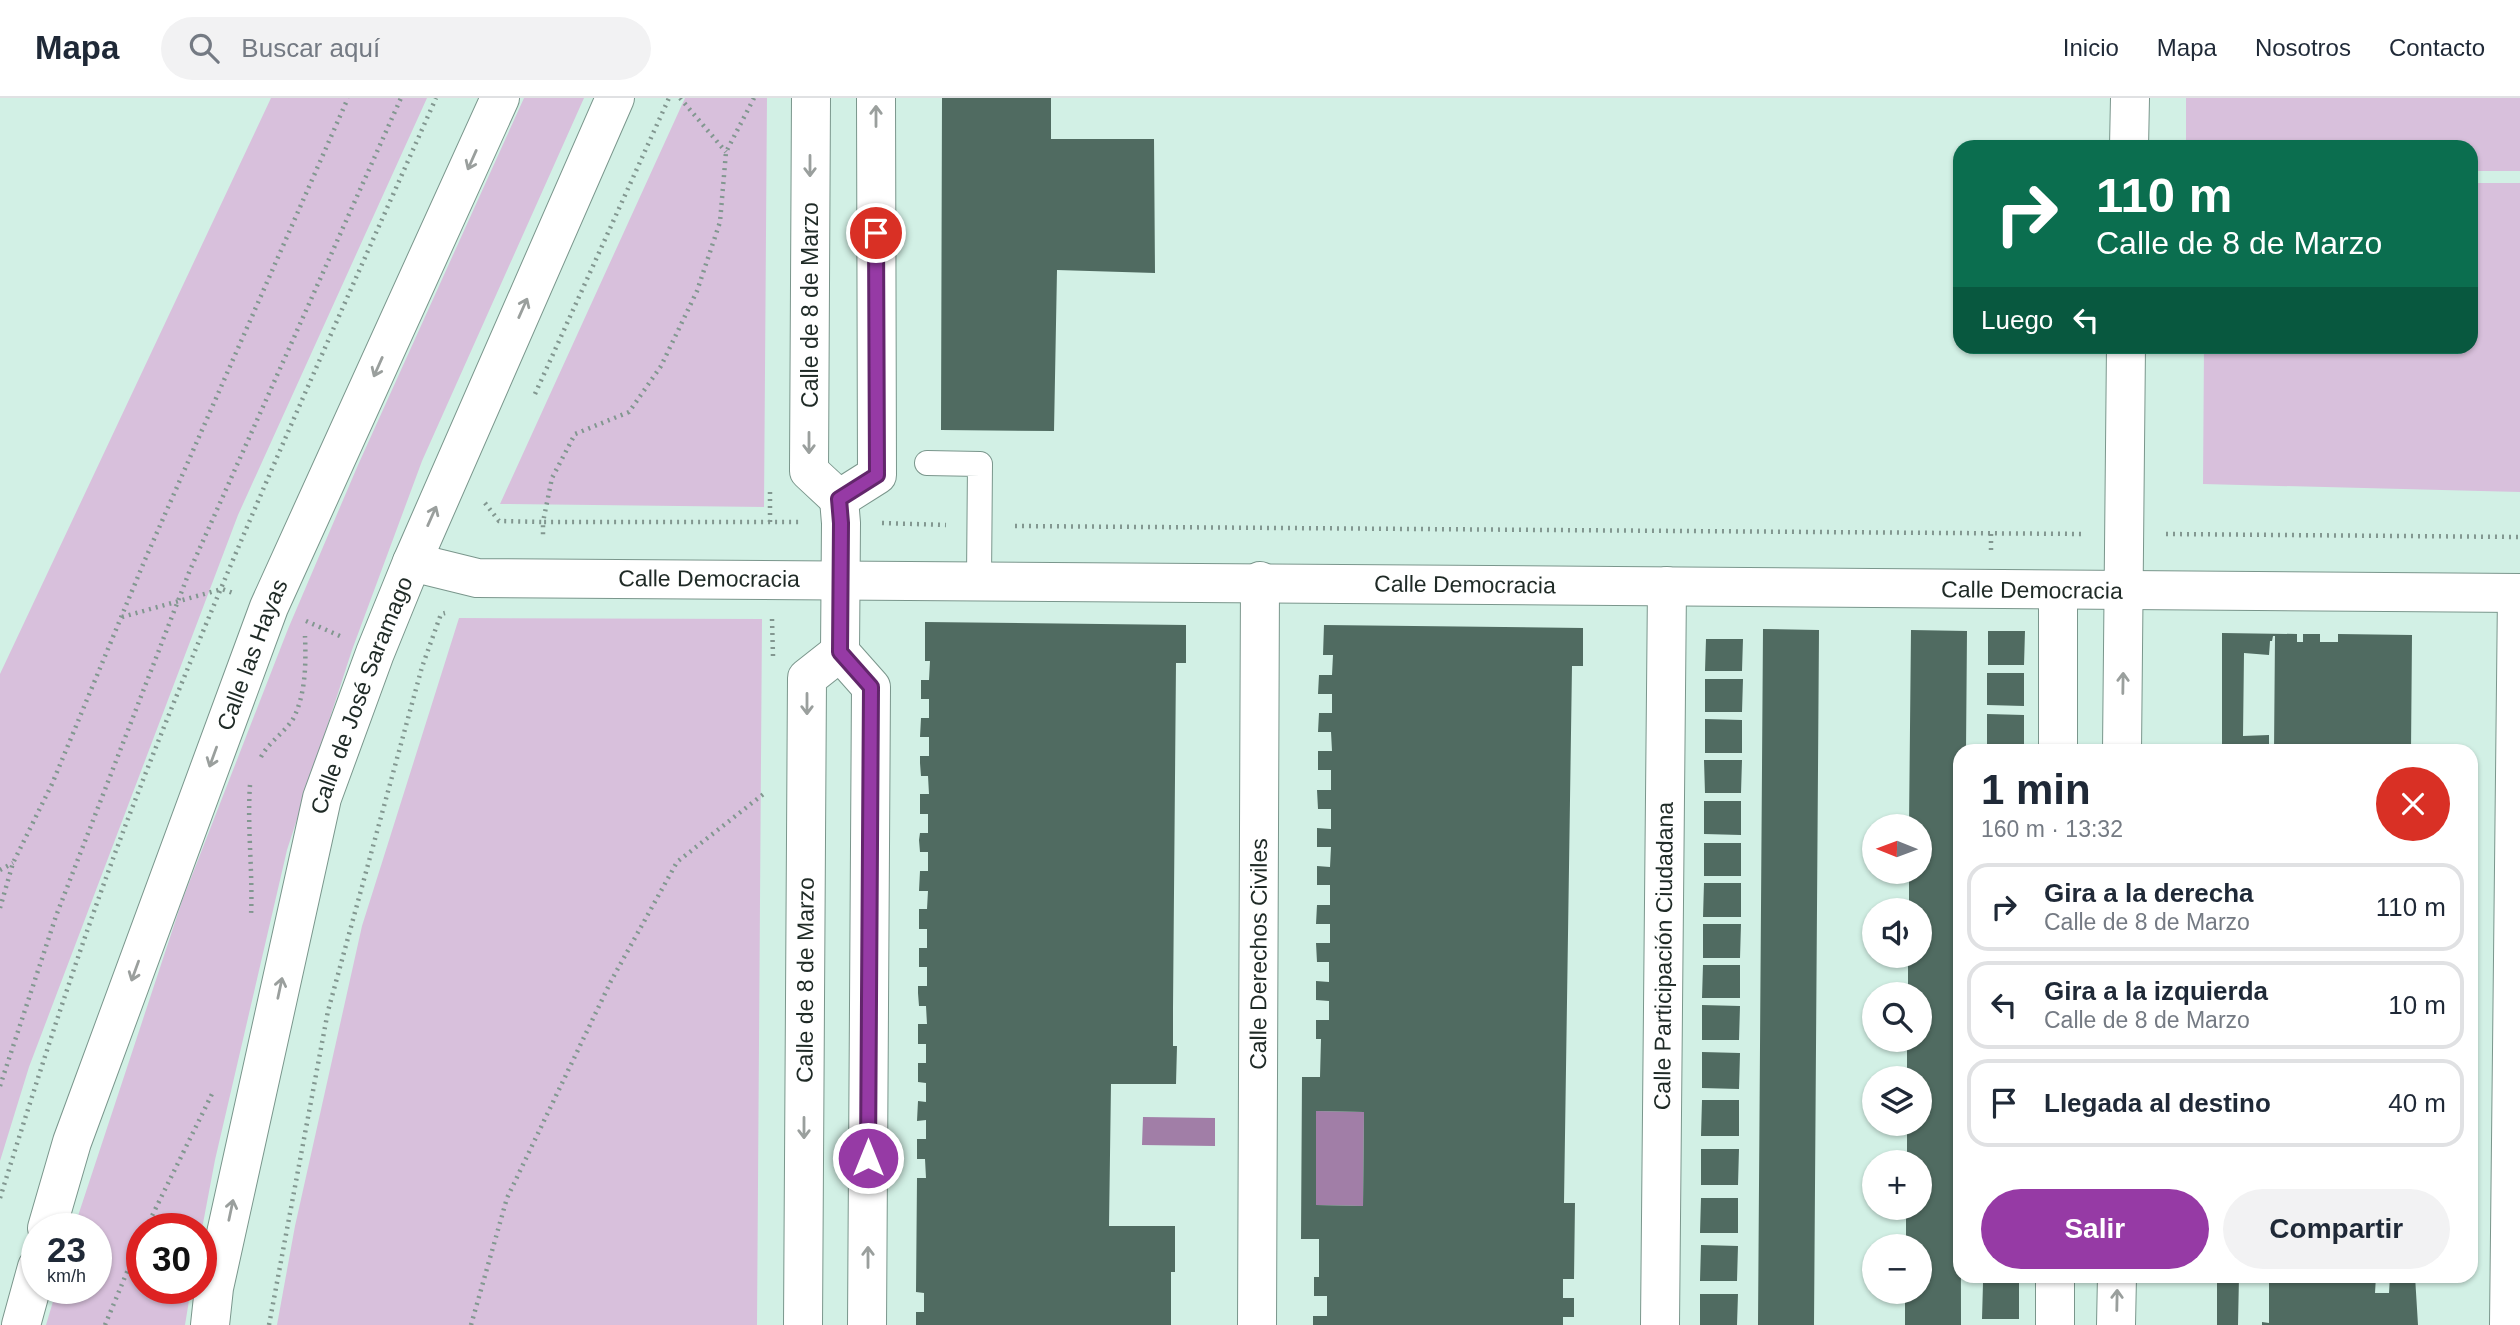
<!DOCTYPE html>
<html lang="es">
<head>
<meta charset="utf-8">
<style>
	:root { --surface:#fff; --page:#f2f2f3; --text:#1f2937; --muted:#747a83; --line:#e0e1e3; --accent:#963aa5 }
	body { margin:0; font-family:Helvetica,sans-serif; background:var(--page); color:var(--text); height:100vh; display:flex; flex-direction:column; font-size:26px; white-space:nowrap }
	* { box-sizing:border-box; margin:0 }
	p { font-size:23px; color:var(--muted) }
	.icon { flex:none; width:38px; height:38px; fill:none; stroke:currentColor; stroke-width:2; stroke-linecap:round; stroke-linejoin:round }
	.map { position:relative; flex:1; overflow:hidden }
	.drawer { position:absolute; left:1953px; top:646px; width:525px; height:539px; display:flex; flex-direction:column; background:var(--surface); border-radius:21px; box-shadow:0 2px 5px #0004 }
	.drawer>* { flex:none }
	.banner { position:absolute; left:1953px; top:42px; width:525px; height:214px; border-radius:21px; box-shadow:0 2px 5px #0004; background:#0b6e4f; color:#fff; overflow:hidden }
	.needle { width:46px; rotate:271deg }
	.controls { position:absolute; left:1862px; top:716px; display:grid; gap:14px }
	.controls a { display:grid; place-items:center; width:70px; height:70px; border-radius:50%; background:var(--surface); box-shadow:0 2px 5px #0004; font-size:35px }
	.speed { position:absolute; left:21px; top:1115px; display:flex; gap:14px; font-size:35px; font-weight:700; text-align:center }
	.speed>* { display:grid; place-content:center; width:91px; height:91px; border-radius:50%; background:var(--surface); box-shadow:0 2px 5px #0004; line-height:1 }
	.speed small { font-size:18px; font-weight:400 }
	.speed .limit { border:10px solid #d22; background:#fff; color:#111 }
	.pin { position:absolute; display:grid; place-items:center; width:60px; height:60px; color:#fff; margin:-30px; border:4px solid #fff; border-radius:50%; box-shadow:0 2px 7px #0007 }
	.me { position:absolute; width:77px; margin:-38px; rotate:0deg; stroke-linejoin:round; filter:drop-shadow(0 0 5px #0008) }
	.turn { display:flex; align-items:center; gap:24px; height:147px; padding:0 28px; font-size:32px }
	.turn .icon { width:91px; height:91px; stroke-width:2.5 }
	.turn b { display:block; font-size:49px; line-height:60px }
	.then { display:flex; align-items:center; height:66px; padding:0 28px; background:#0003; gap:14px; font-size:26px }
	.round { display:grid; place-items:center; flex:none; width:74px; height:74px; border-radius:37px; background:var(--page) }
	.summary { display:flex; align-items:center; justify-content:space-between; height:119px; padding:0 28px }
	h1 { font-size:42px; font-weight:700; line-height:52px }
	.cta { display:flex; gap:14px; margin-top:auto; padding:14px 28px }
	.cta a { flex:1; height:80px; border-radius:42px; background:var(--accent); color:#fff; font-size:28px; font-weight:700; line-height:80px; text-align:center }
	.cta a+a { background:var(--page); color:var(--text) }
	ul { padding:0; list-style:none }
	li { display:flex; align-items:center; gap:21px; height:88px; margin:0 14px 10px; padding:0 14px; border:4px solid var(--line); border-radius:21px }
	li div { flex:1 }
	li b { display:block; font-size:26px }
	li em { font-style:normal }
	header { display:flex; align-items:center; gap:42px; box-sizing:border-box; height:98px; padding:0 35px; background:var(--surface); border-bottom:2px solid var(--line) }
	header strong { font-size:33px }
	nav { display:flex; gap:38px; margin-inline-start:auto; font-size:24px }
	.search { width:490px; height:63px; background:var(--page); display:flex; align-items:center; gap:18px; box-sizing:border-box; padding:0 24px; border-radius:38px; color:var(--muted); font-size:26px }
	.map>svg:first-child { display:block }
</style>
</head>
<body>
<header>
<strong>Mapa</strong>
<div class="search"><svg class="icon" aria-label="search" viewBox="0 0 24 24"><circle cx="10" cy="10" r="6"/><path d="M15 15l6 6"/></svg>Buscar aquí</div>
<nav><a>Inicio</a><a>Mapa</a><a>Nosotros</a><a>Contacto</a></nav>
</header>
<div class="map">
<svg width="2520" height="1227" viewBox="0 0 2520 1227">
	<rect width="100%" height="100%" fill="#d2f0e5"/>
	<!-- green -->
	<path fill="#d8c0dc" d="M 271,0 L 427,0 L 238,417 L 29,969 L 0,1063 L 0,576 Z
		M 524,0 L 584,0 L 422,363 L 352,552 L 287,752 L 215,1062 L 201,1136 L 201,1130 L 142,1130 L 142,1190 L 191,1190 L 185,1227 L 46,1227 L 57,1190 L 96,1190 L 96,1130 L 74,1130 L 182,803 L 288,531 L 358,367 Z
		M 685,0 L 767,0 L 764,409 L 500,406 Z
		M 2186,0 L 2520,0 L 2520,73 L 2471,73 L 2471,49 L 2186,49 Z
		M 2471,85 L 2520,85 L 2520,394 L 2203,386 L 2204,249 L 2471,248 Z
		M 459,520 L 762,521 L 757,1227 L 277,1227 L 295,1128 L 362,828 Z"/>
	<!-- water -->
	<path fill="#a17ea7" d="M 1316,1013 L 1364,1014 L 1363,1108 L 1316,1107 Z
		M 1143,1019 L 1215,1020 L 1215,1048 L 1142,1047 Z"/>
	<!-- building -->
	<path fill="#506b61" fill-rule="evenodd" d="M 942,0 L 1051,0 L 1051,41 L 1154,41 L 1155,175 L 1057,172 L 1054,333 L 941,332 Z
		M 925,524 L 1186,527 L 1186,565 L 1176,565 L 1173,910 L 1173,948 L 1177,948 L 1176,986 L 1111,986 L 1109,1128 L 1175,1128 L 1175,1174 L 1171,1174 L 1171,1227 L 916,1227 L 916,1214 L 924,1214 L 924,1195 L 916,1194 L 917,1080 L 926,1080 L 925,1061 L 917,1061 L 917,1041 L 926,1041 L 926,1022 L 917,1023 L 918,1003 L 926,1004 L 926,985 L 918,984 L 918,965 L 926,965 L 926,946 L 918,946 L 918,926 L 927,926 L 926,908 L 919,908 L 918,895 L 918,888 L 927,888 L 927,869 L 919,869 L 919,850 L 927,850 L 927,831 L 919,831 L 919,811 L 927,811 L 928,793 L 919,793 L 920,773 L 928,773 L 928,754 L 920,754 L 919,742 L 920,735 L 928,735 L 928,716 L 920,716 L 920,696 L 929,696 L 928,678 L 921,678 L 920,665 L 920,658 L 929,658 L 929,639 L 920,639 L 921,620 L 929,620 L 929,601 L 921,601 L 921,582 L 929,582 L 930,563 L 925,563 Z
		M 1324,527 L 1583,530 L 1583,568 L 1572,568 L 1564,1105 L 1575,1105 L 1574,1181 L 1563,1181 L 1563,1200 L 1574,1200 L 1574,1219 L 1563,1219 L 1563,1227 L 1313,1227 L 1313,1218 L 1327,1218 L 1327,1198 L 1314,1198 L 1314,1179 L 1319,1179 L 1319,1141 L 1301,1141 L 1302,979 L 1320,979 L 1321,941 L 1316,941 L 1316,922 L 1329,922 L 1329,903 L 1316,902 L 1316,883 L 1329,884 L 1329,864 L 1317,864 L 1316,845 L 1330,845 L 1330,826 L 1316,826 L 1317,807 L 1330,807 L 1330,787 L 1317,787 L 1317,768 L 1330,769 L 1331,749 L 1317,749 L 1317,730 L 1331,731 L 1331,711 L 1318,711 L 1317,692 L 1331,692 L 1331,672 L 1318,672 L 1318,653 L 1332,653 L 1331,634 L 1318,634 L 1319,615 L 1332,615 L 1332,596 L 1318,596 L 1319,577 L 1332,577 L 1333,557 L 1323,557 ZM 1316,1013 L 1364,1014 L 1363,1108 L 1316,1107 Z
		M 1763,531 L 1819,532 L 1814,1227 L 1758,1227 Z
		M 1911,532 L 1967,533 L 1966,653 L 1960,653 L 1961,1227 L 1905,1227 L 1905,1194 L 1920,1194 L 1920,1148 L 1906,1148 L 1906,1110 L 1920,1110 L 1920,1064 L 1907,1064 L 1907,1026 L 1920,1026 L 1920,980 L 1907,980 L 1907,942 L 1920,942 L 1920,896 L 1908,896 L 1908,858 L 1920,858 L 1920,812 L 1909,812 L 1909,774 L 1920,774 L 1920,728 L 1909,728 Z
		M 1988,533 L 2025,533 L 2024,567 L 1988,567 Z
		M 2222,535 L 2297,536 L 2297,544 L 2303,544 L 2303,536 L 2320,536 L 2320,544 L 2338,544 L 2338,536 L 2412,537 L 2411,653 L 2274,653 L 2275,538 L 2273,538 L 2272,543 L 2270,543 L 2269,557 L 2244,555 L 2243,638 L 2269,637 L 2269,653 L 2222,653 Z
		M 1706,541 L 1743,541 L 1742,573 L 1705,573 Z
		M 1987,575 L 2024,575 L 2024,608 L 1987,607 Z
		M 1705,581 L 1743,581 L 1742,614 L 1705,614 Z
		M 1987,616 L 2024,617 L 2024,648 L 1987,648 Z
		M 1705,621 L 1742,622 L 1742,655 L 1705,655 Z
		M 1704,662 L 1742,662 L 1741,695 L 1705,695 Z
		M 1704,703 L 1741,703 L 1741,737 L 1704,736 Z
		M 1704,745 L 1741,745 L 1741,778 L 1704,778 Z
		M 1704,785 L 1741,785 L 1741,819 L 1703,819 Z
		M 1703,826 L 1741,826 L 1740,860 L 1703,860 Z
		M 1703,867 L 1740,867 L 1740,900 L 1702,900 Z
		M 1702,907 L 1740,908 L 1739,942 L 1702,942 Z
		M 1702,954 L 1740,955 L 1739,991 L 1702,990 Z
		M 1702,1002 L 1739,1002 L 1739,1038 L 1701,1038 Z
		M 1701,1051 L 1739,1051 L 1738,1087 L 1701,1087 Z
		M 1701,1100 L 1738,1100 L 1738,1135 L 1700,1135 Z
		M 1701,1147 L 1738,1148 L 1737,1183 L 1700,1183 Z
		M 2217,1178 L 2239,1178 L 2238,1227 L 2217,1227 Z
		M 2269,1178 L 2376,1178 L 2375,1195 L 2389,1195 L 2390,1178 L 2415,1178 L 2418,1227 L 2262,1227 L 2262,1224 L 2269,1225 Z
		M 1983,1185 L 2019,1185 L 2019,1221 L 1982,1221 Z
		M 1700,1196 L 1738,1196 L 1737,1227 L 1700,1227 Z"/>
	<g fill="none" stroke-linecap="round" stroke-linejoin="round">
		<!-- lane casing -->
		<g stroke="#7a968c" stroke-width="26">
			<path id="lane" d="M 927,365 L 980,366 L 979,481"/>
		</g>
		<!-- street casing -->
		<g stroke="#7a968c" stroke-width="40">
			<g id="street">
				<path d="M 811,0 L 809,373 L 839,401 L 877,377 L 876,0"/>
				<path d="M 2129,49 L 2130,0"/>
				<path d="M 839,401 L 841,425 L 840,554 L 871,589 L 867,1227"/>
				<path id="s1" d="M 412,464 L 477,480 C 1158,480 1839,493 2520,495"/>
				<path d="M 2058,653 L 2058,494"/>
				<path d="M 2122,653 L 2126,248"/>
				<path id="s2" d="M 47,1130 L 72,1044 L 269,509 L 500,0"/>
				<path d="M 21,1227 L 37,1169"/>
				<path id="s3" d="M 210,1227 L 214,1190 L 322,700 L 375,555 L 412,464 L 615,0"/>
				<path id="s4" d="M 803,1227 L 807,580 L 840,554"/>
				<path id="s5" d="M 1257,1227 L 1260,483"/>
				<path id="s6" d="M 1660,1227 L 1667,488"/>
				<path d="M 2055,1227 L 2055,1178"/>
				<path d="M 2116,1227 L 2117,1178"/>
				<path d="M 2509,1227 L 2517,495"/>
			</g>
		</g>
		<!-- path -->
		<path stroke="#829790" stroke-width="4.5" stroke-dasharray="2 5" stroke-linecap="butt" d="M 680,0 L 726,54
			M 754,0 L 726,54 L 720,124 L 697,193 L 661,268 L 629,314 L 575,336 L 552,380 L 543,424 L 799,424
			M 535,296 L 669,0
			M 485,405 L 499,423 L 543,424 L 543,439
			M 770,424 L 770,390
			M 882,425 L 946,427
			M 1015,428 L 2084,436
			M 2166,436 L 2520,439
			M 1991,452 L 1991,435
			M 122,519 L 222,491 L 233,495
			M 772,521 L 773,558
			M 306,523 L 340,538
			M 261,659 C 269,644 284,635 293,621 C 306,596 306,565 305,538
			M 250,687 C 247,730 253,774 251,818
			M 0,772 L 13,765
			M 0,810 L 13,765 L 52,686 L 144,464 L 348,0
			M 0,988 L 56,818 L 190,472 L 401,0
			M 0,1100 C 42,966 85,831 136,700 C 228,463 333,232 436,0
			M 146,1130 L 212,996
			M 105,1227 L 142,1138
			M 269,1227 L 328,913 L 422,569 L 441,516 L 445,515
			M 471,1227 L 507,1100 L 611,883 L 677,764 L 766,694"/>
		<!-- lane -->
		<use href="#lane" stroke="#fff" stroke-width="24"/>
		<!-- street -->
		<use href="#street" stroke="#fff" stroke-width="38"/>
	</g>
	<!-- one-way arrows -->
	<defs><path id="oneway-shaft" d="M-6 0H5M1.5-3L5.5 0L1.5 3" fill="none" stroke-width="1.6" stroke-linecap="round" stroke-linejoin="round" transform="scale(1.75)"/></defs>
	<g stroke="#9a9f9d">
		<use href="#oneway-shaft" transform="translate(876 18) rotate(-90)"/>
		<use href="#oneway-shaft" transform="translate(472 62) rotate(114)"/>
		<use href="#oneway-shaft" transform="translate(810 68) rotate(90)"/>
		<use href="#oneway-shaft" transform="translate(523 210) rotate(-66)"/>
		<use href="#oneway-shaft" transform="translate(378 269) rotate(114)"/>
		<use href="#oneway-shaft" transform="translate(809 345) rotate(90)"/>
		<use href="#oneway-shaft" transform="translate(432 418) rotate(-66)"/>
		<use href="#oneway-shaft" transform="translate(2123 585) rotate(-89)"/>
		<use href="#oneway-shaft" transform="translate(807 606) rotate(90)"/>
		<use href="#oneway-shaft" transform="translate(213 659) rotate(110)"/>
		<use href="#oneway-shaft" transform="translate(135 873) rotate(110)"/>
		<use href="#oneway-shaft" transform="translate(280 890) rotate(-78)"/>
		<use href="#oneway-shaft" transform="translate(804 1030) rotate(90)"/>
		<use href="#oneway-shaft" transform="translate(231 1112) rotate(-78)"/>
		<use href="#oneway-shaft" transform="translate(868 1159) rotate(-90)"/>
		<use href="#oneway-shaft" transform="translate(2117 1202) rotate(-89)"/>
	</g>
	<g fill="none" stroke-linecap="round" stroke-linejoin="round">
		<!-- route casing -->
		<g stroke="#62266b" stroke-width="18">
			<path id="route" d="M 868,1060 L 871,589 L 840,554 L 841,425 L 839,401 L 877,377 L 876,135"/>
		</g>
		<!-- route -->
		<use href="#route" stroke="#963aa5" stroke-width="12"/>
	</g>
	<g text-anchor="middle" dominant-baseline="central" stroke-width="7" stroke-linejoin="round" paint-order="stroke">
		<!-- street labels -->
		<g font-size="23" fill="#1f2a26" stroke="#fff">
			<text transform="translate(810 207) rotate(-90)">Calle de 8 de Marzo</text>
			<text stroke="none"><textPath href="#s1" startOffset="299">Calle Democracia</textPath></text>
			<text stroke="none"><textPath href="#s1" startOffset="1055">Calle Democracia</textPath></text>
			<text stroke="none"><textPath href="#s1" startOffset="1622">Calle Democracia</textPath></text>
			<text stroke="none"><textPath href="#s2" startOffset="609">Calle las Hayas</textPath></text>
			<text stroke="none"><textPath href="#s3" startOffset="649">Calle de José Saramago</textPath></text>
			<text stroke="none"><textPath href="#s5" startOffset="371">Calle Derechos Civiles</textPath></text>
			<text stroke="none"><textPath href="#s6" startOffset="369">Calle Participación Ciudadana</textPath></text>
			<text stroke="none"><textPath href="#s4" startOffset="345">Calle de 8 de Marzo</textPath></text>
		</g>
	</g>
</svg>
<div class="controls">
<a><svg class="needle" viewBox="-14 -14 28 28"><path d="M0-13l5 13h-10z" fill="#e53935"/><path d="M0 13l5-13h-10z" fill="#747a83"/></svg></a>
<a><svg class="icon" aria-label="sound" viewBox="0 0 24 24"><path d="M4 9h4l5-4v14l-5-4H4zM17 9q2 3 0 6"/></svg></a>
<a><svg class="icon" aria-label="search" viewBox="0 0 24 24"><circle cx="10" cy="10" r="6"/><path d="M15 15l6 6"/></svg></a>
<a><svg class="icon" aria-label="layers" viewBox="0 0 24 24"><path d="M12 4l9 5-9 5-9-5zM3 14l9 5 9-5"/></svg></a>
<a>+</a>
<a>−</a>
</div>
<div class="speed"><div>23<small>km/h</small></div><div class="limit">30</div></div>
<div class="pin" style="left:876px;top:135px;background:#d93025"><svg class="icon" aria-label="arrive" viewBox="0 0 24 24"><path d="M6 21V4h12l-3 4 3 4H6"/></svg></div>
<svg class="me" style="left:868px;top:1060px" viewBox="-20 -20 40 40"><circle r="17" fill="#963aa5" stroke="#fff" stroke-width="3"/><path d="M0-11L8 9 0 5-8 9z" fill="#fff"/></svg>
<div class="banner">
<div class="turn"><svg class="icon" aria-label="right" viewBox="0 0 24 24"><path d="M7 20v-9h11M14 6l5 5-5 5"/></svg><div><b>110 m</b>Calle de 8 de Marzo</div></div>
<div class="then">Luego<svg class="icon" aria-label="left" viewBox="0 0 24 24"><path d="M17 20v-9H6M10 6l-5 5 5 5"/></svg></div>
</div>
<section class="drawer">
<div class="summary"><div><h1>1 min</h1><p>160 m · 13:32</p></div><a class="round" style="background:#d93025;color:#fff"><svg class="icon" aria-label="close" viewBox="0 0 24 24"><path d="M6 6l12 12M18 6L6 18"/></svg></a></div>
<ul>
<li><svg class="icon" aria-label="right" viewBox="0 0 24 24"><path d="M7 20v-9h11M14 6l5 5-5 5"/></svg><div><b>Gira a la derecha</b><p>Calle de 8 de Marzo</p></div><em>110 m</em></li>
<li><svg class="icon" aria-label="left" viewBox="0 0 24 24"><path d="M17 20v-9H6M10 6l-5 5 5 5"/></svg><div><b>Gira a la izquierda</b><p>Calle de 8 de Marzo</p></div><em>10 m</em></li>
<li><svg class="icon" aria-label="arrive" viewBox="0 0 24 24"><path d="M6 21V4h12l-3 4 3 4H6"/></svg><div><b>Llegada al destino</b></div><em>40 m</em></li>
</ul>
<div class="cta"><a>Salir</a><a>Compartir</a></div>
</section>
</div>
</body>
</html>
